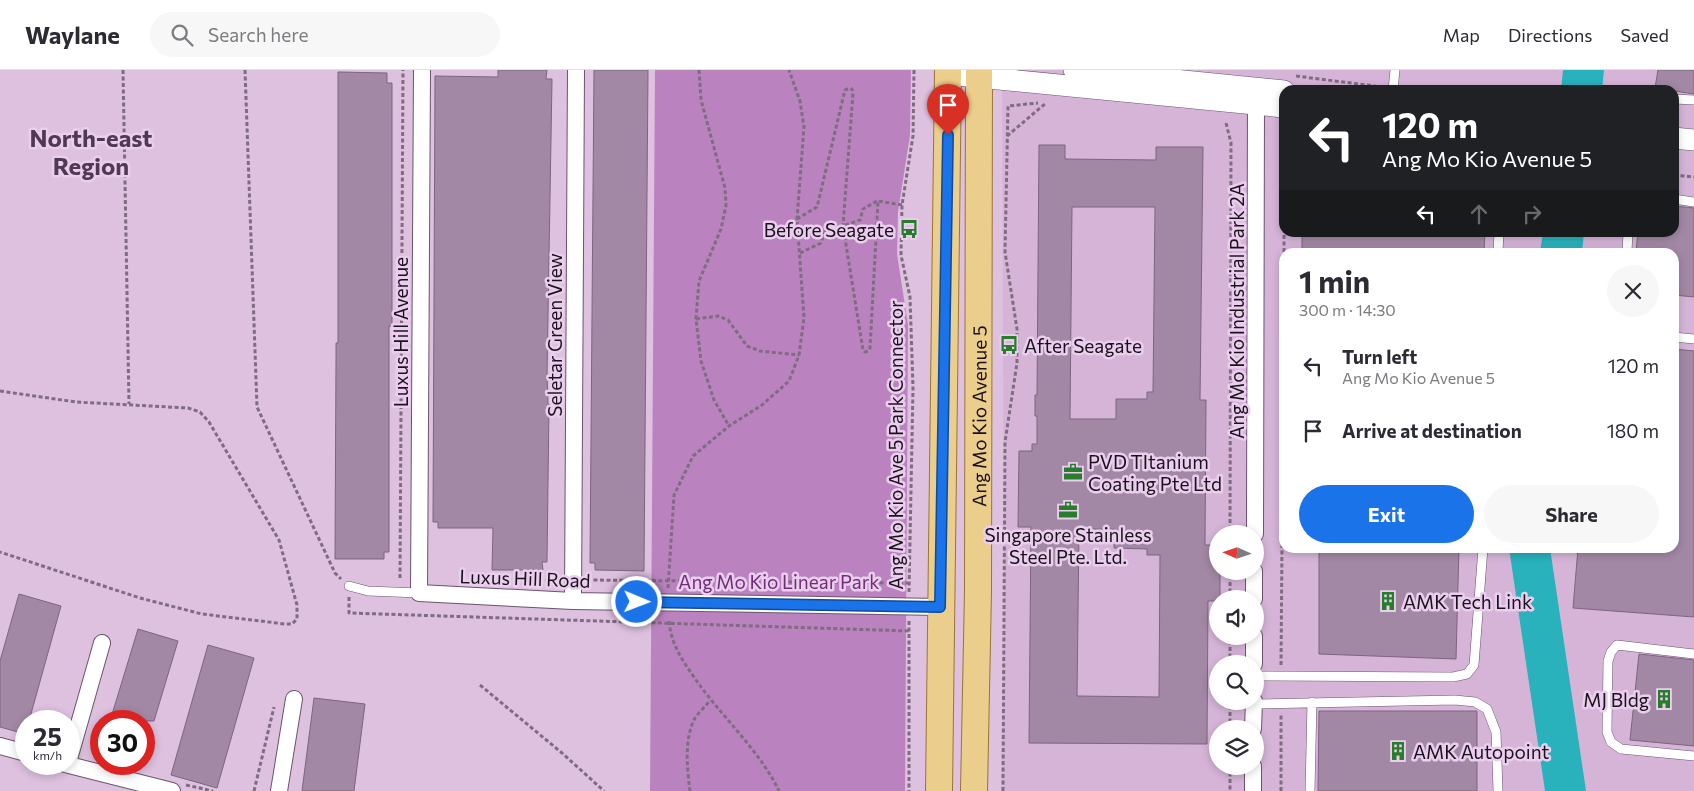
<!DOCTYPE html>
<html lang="en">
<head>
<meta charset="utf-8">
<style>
	:root { --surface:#fff; --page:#f7f7f7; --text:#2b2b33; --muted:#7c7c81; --line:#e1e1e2; --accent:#1a73e8 }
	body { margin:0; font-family:Commissioner,sans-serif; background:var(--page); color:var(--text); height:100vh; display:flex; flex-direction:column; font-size:19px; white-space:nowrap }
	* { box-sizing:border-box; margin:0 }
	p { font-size:16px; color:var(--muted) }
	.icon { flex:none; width:28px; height:28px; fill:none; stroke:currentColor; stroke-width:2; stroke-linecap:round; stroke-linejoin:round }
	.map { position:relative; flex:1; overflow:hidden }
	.details { position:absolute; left:1279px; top:178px; width:400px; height:305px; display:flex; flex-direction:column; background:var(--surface); border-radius:15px; box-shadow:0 2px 8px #0003 }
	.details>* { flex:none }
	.guide { position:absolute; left:1279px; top:15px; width:400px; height:152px; border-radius:15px; box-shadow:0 2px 8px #0003; background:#202124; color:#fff; overflow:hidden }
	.needle { width:32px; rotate:273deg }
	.fabs { position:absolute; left:1209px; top:455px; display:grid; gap:10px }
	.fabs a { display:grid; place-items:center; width:55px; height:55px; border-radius:50%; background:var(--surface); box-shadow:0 2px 8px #0003; font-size:25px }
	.speed { position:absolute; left:15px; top:640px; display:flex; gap:10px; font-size:25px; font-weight:700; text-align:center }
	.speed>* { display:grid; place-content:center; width:65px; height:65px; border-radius:50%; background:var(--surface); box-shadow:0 2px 8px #0003; line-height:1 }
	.speed small { font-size:12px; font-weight:400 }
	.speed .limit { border:8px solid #d22; background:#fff; color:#111 }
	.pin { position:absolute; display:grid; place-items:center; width:42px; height:42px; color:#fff; margin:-51px -21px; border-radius:50% 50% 50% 0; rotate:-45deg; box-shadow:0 0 5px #0007 }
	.pin .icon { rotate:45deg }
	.me { position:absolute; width:55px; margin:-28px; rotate:91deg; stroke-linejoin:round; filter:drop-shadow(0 0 4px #0008) }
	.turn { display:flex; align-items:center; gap:18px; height:105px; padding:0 20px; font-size:22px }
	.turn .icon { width:65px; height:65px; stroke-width:2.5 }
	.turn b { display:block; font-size:35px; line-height:42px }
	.lanes { display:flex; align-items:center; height:48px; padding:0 20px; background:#0003; justify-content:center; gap:25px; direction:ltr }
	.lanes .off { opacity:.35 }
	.round { display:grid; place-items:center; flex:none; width:52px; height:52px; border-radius:26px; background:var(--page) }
	.overview { display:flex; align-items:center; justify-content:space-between; height:85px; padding:0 20px }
	h1 { font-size:30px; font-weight:700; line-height:38px }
	.primary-button { display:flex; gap:10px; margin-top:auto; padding:10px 20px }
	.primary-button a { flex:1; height:58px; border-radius:30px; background:var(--accent); color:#fff; font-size:20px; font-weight:700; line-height:58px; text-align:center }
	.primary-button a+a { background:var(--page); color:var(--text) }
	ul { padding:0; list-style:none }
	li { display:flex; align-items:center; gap:15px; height:65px; padding:0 20px }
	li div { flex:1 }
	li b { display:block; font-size:19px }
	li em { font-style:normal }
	header { display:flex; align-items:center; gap:30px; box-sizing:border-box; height:70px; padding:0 25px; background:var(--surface); border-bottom:1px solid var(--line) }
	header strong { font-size:24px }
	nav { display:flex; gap:28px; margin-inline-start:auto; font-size:18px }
	.search { width:350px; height:45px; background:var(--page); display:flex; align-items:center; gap:12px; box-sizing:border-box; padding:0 18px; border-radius:28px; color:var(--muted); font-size:19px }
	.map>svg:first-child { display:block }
</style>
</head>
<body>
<header>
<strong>Waylane</strong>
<div class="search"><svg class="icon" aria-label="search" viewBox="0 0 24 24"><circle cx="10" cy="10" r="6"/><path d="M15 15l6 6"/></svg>Search here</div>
<nav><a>Map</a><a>Directions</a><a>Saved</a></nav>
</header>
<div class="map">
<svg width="1694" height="721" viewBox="0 0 1694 721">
	<rect width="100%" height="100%" fill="#ddc1df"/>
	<!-- built -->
	<path fill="#d5b4d8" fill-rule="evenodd" d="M 1002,0 L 1694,0 L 1694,721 L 1001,721 L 1004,531 ZM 1284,20 L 1674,20 L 1674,162 L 1284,162 ZM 1284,182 L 1674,182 L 1674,478 L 1284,478 ZM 1218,464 L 1255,464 L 1255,501 L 1218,501 ZM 1218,529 L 1255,529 L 1255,566 L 1218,566 ZM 1218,594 L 1255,594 L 1255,631 L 1218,631 ZM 1218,659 L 1255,659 L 1255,696 L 1218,696 Z"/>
	<!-- green -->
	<path fill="#ba83bf" d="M 655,0 L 911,0 L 910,65 L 898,142 L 897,184 L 908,255 L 905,721 L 650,721 Z"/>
	<!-- water -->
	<path fill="#29b1bc" d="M 1563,0 L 1604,0 L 1602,20 L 1561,20 Z
		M 1543,163 L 1584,163 L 1582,182 L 1540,182 Z
		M 1509,478 L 1550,478 L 1586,721 L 1545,721 Z"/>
	<!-- building -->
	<path fill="#a288a4" stroke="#7d647f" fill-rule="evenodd" d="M 498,0 L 547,0 L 546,9 L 552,9 L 547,305 L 548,334 L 549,334 L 547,492 L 542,492 L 543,500 L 492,500 L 493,458 L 438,458 L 438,452 L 433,452 L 435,6 L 498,7 Z
		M 594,0 L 648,0 L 644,501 L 595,500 L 595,493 L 590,493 Z
		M 1658,0 L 1694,0 L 1694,24 L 1655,18 Z
		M 338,2 L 387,3 L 387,13 L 392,13 L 392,256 L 389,256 L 389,482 L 384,482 L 384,489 L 335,489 L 336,289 L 336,273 L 338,273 Z
		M 1039,75 L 1065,75 L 1065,89 L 1156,90 L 1156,77 L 1203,77 L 1200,330 L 1206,330 L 1205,475 L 1218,475 L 1218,501 L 1220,501 L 1220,529 L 1218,529 L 1218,531 L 1208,531 L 1207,674 L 1029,673 L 1031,457 L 1018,457 L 1019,381 L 1032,381 L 1032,374 L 1037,374 L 1037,346 L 1035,346 L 1035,325 L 1037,325 ZM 1072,137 L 1155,137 L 1153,322 L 1147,322 L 1147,329 L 1116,329 L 1116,349 L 1070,349 ZM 1079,459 L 1114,459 L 1114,478 L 1147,479 L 1147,485 L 1160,485 L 1159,627 L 1077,626 Z
		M 1674,136 L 1694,138 L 1694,227 L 1674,225 L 1674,182 L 1636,182 L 1638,162 L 1674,162 Z
		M 1302,162 L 1485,162 L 1484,182 L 1302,182 Z
		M 1674,279 L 1694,281 L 1694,547 L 1573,538 L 1578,478 L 1674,478 Z
		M 1319,478 L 1459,478 L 1456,589 L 1319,584 Z
		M 19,524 L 61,536 L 29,651 L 26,651 L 25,664 L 0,657 L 0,591 Z
		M 138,559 L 178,571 L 154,651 L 110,651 Z
		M 208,575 L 254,588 L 217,718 L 171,705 Z
		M 1639,584 L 1694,590 L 1694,676 L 1630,670 Z
		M 314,628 L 365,634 L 354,721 L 302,721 Z
		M 1319,641 L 1477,641 L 1477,721 L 1318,721 Z"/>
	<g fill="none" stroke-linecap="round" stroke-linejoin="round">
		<!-- service casing -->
		<g stroke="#6c546e" stroke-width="10">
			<path id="service" d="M 1393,20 L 1395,0
				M 1674,29 L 1694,30
				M 1674,129 L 1694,132
				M 1498,182 L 1499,162
				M 1627,182 L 1628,162
				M 1674,267 L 1694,269
				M 349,516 L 368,521 L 419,523
				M 1694,584 L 1617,575 L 1611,582 L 1608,591 L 1607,662 L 1611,672 L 1621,679 L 1694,686
				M 1255,606 L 1453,607 L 1467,604 L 1474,595 L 1483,478
				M 1254,634 L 1455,630 L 1475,632 L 1487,639 L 1496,662 L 1498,721
				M 1310,721 L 1312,632"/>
		</g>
		<!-- minor casing -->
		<g stroke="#6c546e" stroke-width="18">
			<path id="minor" d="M 422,0 L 419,523 L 573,531 L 940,537
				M 1255,464 L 1256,23
				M 1254,529 L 1254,501
				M 573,531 L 576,0
				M 1254,594 L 1254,566
				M 1253,659 L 1254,631
				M 0,676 L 26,683
				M 69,689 L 102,573
				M 65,694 L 172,721
				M 279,721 L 294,629
				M 1253,721 L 1253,696"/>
		</g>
		<!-- tertiary casing -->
		<g stroke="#6c546e" stroke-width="22">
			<path id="tertiary" d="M 1074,0 L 1284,21
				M 948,4 L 1284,37
				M 1674,68 L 1694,70"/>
		</g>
		<!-- primary casing -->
		<g stroke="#997633" stroke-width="28">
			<g id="primary">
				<path d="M 939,721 L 948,0"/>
				<path id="s1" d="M 974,721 L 978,521 L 979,0"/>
			</g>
		</g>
		<!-- path -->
		<path stroke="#806c81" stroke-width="3" stroke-dasharray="4 2.5" stroke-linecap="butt" d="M 123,0 L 129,334
			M 245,0 L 257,337 L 335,503 L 341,509
			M 699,0 L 701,30 L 725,118 L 726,135 L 721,159 L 699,211 L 696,249 L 701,291 L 714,330 L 729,356
			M 1296,6 L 1382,17
			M 1226,53 L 1231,73 L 1230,464
			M 1007,66 L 1046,33
			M 1674,105 L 1694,107
			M 797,149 L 817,137 L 845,20 L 850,18 L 852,19 L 853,23 L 843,156 L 863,280 L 865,282 L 868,281 L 870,278 L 878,131 L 902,135
			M 1284,182 L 1284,162
			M 800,183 L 821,173 L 826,158 L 843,156 L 860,150 L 863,139 L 877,131
			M 696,249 L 718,246 L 728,250 L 747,276 L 760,281 L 799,285
			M 0,321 L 76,332 L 188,338 L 200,342 L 209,352 L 279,470 L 297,535 L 297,549 L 292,554 L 285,554 L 202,544 L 140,528 L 0,482
			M 400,508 L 403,0
			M 500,509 L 559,510
			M 587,510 L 909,513
			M 668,518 L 674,425 L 693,386 L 729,356 L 762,335 L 789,311 L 799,285 L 804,248 L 797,149 L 804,57 L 800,31 L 789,0
			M 909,522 L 913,318 L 910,227 L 901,185 L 902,135 L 913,66 L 914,0
			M 349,527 L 349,543 L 909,561
			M 1230,529 L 1230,501
			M 669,551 C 671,575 683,591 696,610 C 722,647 760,681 779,721
			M 909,551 L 909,721
			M 1230,594 L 1230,566
			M 1281,595 L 1284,228
			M 480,615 L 562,683 L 604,721
			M 1230,659 L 1230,631
			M 1230,696 L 1230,721
			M 34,697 L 52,702
			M 186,715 L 213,721
			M 254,721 L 274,637
			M 690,721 C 687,699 684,668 695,648 C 699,642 706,636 710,630
			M 1003,721 L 1005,372 L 1017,293 L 1017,259 L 1005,182 L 1008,36 L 1038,33
			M 1281,721 L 1281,644"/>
		<!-- service -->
		<use href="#service" stroke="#fff" stroke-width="9"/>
		<!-- minor -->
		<use href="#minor" stroke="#fff" stroke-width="16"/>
		<!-- tertiary -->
		<use href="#tertiary" stroke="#fff" stroke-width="21"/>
		<!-- primary -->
		<use href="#primary" stroke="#ebcd8c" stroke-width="26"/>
	</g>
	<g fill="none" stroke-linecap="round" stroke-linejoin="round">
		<!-- route casing -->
		<g stroke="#114b97" stroke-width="12">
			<path id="route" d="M 637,532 L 940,537 L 948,65"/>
		</g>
		<!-- route -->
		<use href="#route" stroke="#1a73e8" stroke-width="9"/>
	</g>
	<!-- icons -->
	<defs>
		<g id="bus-bare" transform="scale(1.5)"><path d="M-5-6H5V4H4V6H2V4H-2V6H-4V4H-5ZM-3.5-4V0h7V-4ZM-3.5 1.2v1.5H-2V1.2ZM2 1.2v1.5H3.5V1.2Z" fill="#277d2b" stroke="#eaceed" stroke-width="2.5" paint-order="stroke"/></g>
		<g id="office-bare" transform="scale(1.5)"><path d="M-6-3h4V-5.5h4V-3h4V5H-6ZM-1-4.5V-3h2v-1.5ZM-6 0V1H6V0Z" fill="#277d2b" stroke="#eaceed" stroke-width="2.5" paint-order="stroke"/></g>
		<g id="building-bare" transform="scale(1.5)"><path d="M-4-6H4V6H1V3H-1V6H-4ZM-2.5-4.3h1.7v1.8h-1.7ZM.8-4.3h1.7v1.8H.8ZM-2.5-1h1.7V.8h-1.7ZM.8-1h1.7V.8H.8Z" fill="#277d2b" stroke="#eaceed" stroke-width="2.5" paint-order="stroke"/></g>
	</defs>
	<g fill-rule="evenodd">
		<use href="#bus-bare" x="909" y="159"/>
		<use href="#bus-bare" x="1009" y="275"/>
		<use href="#office-bare" x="1073" y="402"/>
		<use href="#office-bare" x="1068" y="440"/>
		<use href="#building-bare" x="1388" y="531"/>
		<use href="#building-bare" x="1664" y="629"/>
		<use href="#building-bare" x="1398" y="681"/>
	</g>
	<g text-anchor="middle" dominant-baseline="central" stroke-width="5" stroke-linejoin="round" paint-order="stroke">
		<!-- poi labels -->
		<g font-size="19" fill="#1b111c" stroke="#eaceed" text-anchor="start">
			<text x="894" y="159" text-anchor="end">Before Seagate</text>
			<text x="1024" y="275">After Seagate</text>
			<text x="1088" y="391">PVD TItanium<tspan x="1088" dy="22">Coating Pte Ltd</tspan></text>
			<text x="1068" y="464" text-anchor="middle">Singapore Stainless<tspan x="1068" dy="22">Steel Pte. Ltd.</tspan></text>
			<text x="1403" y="531">AMK Tech Link</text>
			<text x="1649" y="629" text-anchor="end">MJ Bldg</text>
			<text x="1413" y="681">AMK Autopoint</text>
		</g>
		<!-- street labels -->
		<g font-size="19" fill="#1b111c" stroke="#eaceed">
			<text transform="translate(1236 241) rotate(-90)">Ang Mo Kio Industrial Park 2A</text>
			<text transform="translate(400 262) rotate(-90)">Luxus Hill Avenue</text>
			<text transform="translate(554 265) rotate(-90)">Seletar Green View</text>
			<text stroke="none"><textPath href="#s1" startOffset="375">Ang Mo Kio Avenue 5</textPath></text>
			<text transform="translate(895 375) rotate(-90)">Ang Mo Kio Ave 5 Park Connector</text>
			<text transform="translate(525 508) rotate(2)">Luxus Hill Road</text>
		</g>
		<!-- park labels -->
		<g font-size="19" fill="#722d79" stroke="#eaceed">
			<text x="779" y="511">Ang Mo Kio Linear Park</text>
		</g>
		<!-- district labels -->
		<g font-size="24" font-weight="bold" fill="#503952" stroke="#eaceed">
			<text x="91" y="67">North-east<tspan x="91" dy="28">Region</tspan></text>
		</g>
	</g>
</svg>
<div class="fabs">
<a><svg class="needle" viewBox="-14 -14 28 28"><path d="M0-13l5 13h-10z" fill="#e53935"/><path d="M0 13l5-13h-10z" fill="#7c7c81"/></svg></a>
<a><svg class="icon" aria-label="sound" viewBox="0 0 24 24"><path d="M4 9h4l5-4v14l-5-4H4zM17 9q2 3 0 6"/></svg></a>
<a><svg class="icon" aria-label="search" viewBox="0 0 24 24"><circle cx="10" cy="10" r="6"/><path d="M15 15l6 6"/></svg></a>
<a><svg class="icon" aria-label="layers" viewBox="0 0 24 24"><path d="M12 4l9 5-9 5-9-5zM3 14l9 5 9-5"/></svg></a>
</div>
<div class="speed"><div>25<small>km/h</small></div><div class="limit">30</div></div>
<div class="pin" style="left:948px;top:65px;background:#d93025"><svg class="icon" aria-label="arrive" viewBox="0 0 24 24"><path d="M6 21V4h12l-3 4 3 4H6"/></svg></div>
<svg class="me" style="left:637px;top:532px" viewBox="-20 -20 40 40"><circle r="17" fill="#1a73e8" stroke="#fff" stroke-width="3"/><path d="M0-11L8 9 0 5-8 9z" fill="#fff"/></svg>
<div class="guide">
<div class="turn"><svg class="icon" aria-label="left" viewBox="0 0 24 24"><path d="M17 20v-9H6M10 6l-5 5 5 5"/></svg><div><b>120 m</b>Ang Mo Kio Avenue 5</div></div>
<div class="lanes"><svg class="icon" aria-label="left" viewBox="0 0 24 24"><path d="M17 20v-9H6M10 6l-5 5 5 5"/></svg><svg class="icon off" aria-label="ahead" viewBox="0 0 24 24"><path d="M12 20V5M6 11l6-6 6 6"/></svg><svg class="icon off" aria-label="right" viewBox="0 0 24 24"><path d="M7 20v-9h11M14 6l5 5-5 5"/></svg></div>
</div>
<section class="details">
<div class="overview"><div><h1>1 min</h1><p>300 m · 14:30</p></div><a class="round"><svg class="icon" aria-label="close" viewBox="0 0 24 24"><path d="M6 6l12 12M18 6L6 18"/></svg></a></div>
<ul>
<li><svg class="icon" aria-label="left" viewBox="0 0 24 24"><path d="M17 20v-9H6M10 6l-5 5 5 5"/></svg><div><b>Turn left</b><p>Ang Mo Kio Avenue 5</p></div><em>120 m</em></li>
<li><svg class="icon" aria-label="arrive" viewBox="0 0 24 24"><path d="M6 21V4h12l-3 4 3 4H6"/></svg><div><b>Arrive at destination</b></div><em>180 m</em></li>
</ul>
<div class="primary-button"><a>Exit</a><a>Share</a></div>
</section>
</div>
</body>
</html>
